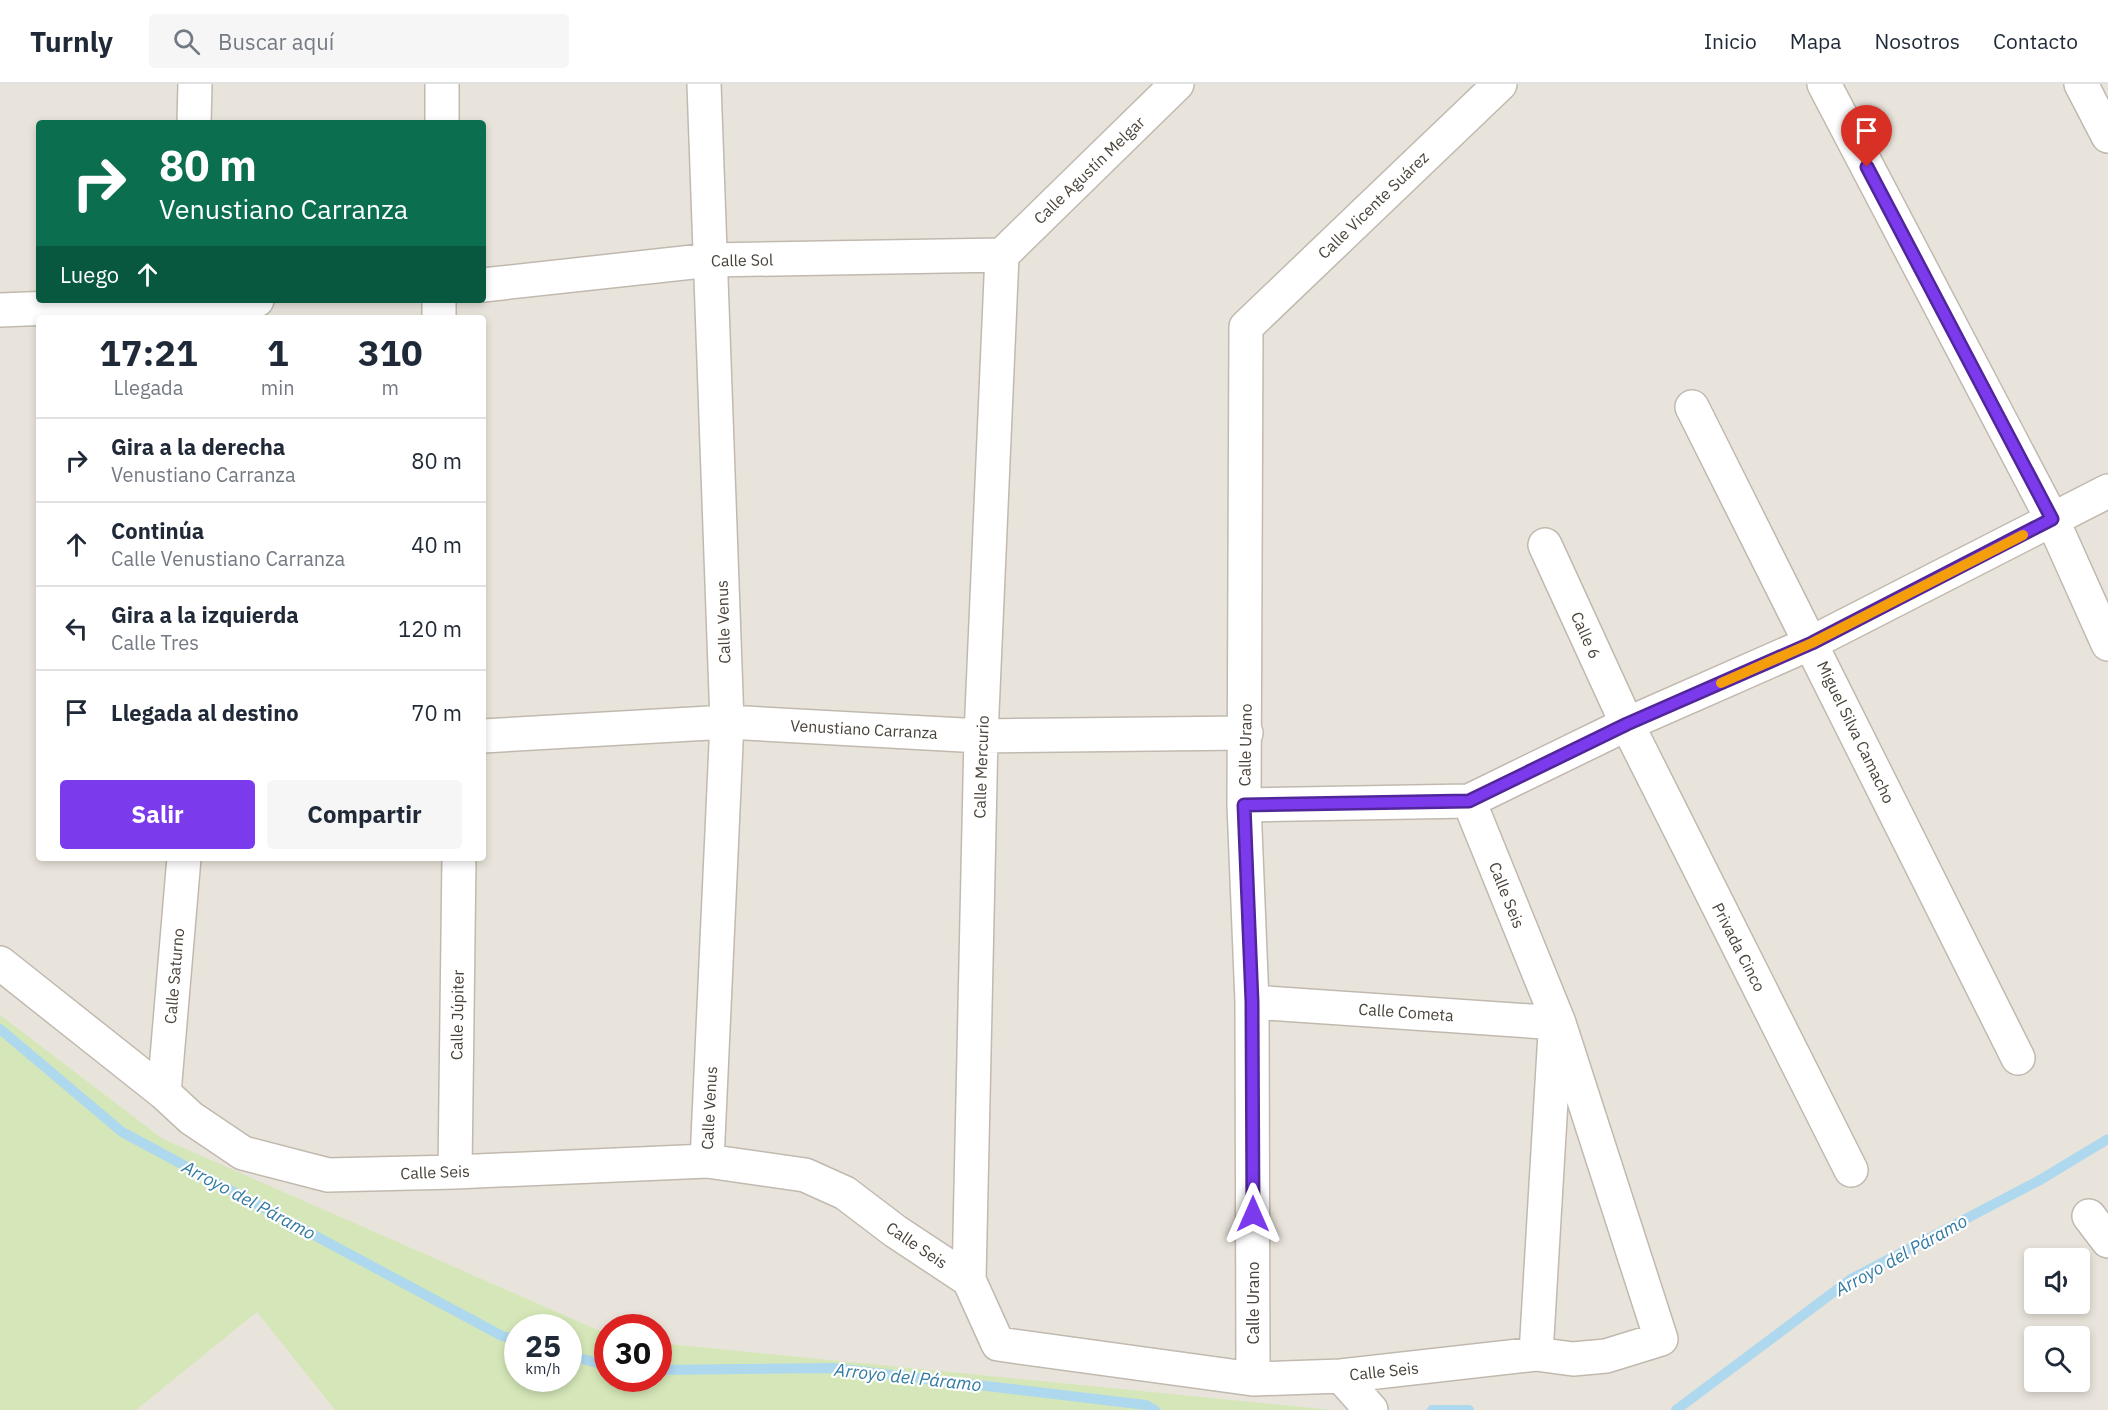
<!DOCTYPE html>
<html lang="es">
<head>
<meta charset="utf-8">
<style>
	:root { --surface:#fff; --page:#f6f6f7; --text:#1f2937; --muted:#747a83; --line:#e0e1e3; --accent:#7c3aed }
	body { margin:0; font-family:"IBM Plex Sans",sans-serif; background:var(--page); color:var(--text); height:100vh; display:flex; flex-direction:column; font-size:22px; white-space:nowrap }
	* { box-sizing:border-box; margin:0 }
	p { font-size:20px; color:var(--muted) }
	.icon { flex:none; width:33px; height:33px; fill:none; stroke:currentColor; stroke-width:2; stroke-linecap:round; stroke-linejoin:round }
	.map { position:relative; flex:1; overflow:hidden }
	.details { position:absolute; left:36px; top:231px; width:450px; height:546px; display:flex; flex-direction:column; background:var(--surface); border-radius:6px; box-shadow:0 3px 9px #0003 }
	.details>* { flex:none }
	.banner { position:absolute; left:36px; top:36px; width:450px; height:183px; border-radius:6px; box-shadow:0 3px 9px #0003; background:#0b6e4f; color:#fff; overflow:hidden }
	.tools { position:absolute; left:2024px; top:1164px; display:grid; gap:12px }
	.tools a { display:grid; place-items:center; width:66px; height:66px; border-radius:6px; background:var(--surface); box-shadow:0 3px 9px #0003; font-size:30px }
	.speed { position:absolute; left:504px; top:1230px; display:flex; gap:12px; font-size:30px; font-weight:700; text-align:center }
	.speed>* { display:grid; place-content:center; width:78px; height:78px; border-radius:50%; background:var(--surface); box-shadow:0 3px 9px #0003; line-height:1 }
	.speed small { font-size:15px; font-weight:400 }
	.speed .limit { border:9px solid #d22; background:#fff; color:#111 }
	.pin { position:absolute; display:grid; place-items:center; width:51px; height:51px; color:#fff; margin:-62px -26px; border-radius:50% 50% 50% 0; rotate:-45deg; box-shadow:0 0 6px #0007 }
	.pin .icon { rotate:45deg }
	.me { position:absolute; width:66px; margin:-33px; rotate:0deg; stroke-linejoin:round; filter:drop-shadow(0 0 4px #0008) }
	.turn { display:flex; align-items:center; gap:21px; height:126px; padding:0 24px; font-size:27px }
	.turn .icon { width:78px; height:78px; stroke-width:2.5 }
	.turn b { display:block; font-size:42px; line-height:51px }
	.then { display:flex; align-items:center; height:57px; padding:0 24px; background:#0003; gap:12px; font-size:22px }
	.eta { display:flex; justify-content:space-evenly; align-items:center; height:102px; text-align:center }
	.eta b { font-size:36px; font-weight:700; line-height:42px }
	.primary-button { display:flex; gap:12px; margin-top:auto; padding:12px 24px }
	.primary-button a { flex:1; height:69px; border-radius:6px; background:var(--accent); color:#fff; font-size:24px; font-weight:700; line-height:69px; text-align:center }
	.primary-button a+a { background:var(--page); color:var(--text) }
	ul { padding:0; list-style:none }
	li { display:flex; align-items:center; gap:18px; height:84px; padding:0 24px; border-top:2px solid var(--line) }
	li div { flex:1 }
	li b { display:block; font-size:22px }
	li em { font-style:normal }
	header { display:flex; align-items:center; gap:36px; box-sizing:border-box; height:84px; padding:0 30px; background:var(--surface); border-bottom:2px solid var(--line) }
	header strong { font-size:28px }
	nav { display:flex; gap:33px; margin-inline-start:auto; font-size:21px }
	.search { width:420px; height:54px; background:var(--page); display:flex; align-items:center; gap:15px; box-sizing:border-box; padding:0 21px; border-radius:6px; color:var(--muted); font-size:22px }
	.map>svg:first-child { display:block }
</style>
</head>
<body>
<header>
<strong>Turnly</strong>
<div class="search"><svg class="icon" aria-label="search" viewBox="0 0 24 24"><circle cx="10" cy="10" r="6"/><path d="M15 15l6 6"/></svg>Buscar aquí</div>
<nav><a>Inicio</a><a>Mapa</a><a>Nosotros</a><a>Contacto</a></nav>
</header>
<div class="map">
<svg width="2108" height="1326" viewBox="0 0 2108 1326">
	<rect width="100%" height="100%" fill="#f6f2ec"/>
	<!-- residential -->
	<path fill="#e9e4db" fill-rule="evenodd" d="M 0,0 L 2108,0 L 2108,1326 L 0,1326 ZM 39,39 L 483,39 L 483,216 L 39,216 ZM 39,234 L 483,234 L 483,774 L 39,774 ZM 2034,1174 L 2079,1174 L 2079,1220 L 2034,1220 ZM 518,1244 L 568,1244 L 568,1294 L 518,1294 ZM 608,1244 L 658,1244 L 658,1294 L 608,1294 ZM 2034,1252 L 2079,1252 L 2079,1298 L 2034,1298 Z"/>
	<!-- green -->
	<path fill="#d5e7b8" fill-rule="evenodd" d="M 0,931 L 163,1055 L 607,1250 L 608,1294 L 658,1294 L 659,1259 L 1333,1326 L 335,1326 L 257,1228 L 136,1326 L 0,1326 ZM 518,1244 L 568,1244 L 568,1294 L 518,1294 Z"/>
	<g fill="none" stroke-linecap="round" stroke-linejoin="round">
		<!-- stream -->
		<path stroke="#add8ee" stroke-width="10" d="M 0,945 L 122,1048 L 502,1252 L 518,1256
			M 568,1271 L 608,1282
			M 658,1286 L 834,1284 L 1146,1321 L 1155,1326
			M 1432,1326 L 1469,1326
			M 1676,1326 L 1851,1195 L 2040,1096 L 2108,1055"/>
		<!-- minor casing -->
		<g stroke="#c1b9af" stroke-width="36">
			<path id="minor" d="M 704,0 L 727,638 L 707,1077
				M 1824,0 L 2052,435 L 2108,560
				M 2081,0 L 2108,52
				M 194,39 L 195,0
				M 442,39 L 442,0
				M 1002,171 L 1177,0
				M 483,201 L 711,176 L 1002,171
				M 439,216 L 439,234
				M 0,226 L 257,216
				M 1692,323 L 2018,974
				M 1545,461 L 1627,640 L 1851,1086
				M 483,652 L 727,638 L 981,652 L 1246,649
				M 1244,721 L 1469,717 L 1627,640 L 1811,559 L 2108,407
				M 0,879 L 164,1009 L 191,1034 L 243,1069 L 328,1091 L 455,1088 L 707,1077 L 805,1091 L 845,1109 L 895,1147 L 969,1196 L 998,1260 L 1253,1295 L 1341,1292 L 1536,1270 L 1573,1275 L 1606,1272 L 1661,1255 L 1559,939 L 1469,717
				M 1252,918 L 1559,939
				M 164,1009 L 184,774
				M 455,1088 L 459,774
				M 2089,1132 L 2108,1157
				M 969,1196 L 981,652 L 1002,171
				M 1536,1270 L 1555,949
				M 1341,1292 L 1371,1326
				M 1253,1295 L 1252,918 L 1244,721 L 1246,243 L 1500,0"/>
		</g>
		<!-- minor -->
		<use href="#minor" stroke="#fff" stroke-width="33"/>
	</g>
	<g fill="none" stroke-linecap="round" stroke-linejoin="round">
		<!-- route casing -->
		<g stroke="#51269a" stroke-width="15">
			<path id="route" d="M 1253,1130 L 1252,918 L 1244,721 L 1469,717 L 1627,640 L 1812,559 L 2052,435 L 1867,83"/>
		</g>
		<!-- route -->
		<use href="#route" stroke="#7c3aed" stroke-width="10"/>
		<!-- slow -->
		<path stroke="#f59e0b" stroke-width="10" d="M 1721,599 L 1812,559 L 2023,451"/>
	</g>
	<g text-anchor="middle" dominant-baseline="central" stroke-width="4.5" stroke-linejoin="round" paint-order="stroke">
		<!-- street labels -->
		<g font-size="16" fill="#4a433a" stroke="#fff">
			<text transform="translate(1089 86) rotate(-44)">Calle Agustín Melgar</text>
			<text transform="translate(1373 121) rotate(-44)">Calle Vicente Suárez</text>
			<text transform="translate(742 176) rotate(-1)">Calle Sol</text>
			<text transform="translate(723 538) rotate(-92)">Calle Venus</text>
			<text transform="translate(1586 551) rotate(66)">Calle 6</text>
			<text transform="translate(864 645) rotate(3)">Venustiano Carranza</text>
			<text transform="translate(1856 648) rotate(64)">Miguel Silva Camacho</text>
			<text transform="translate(1245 661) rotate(-89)">Calle Urano</text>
			<text transform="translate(981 683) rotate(-88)">Calle Mercurio</text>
			<text transform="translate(1507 811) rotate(68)">Calle Seis</text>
			<text transform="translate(1739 863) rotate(63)">Privada Cinco</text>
			<text transform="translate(174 892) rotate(-85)">Calle Saturno</text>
			<text transform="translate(1406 928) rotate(4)">Calle Cometa</text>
			<text transform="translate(457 931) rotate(-89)">Calle Júpiter</text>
			<text transform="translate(709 1024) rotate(-87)">Calle Venus</text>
			<text transform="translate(435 1088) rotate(-2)">Calle Seis</text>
			<text transform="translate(917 1161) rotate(34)">Calle Seis</text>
			<text transform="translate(1253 1219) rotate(-90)">Calle Urano</text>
			<text transform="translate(1384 1287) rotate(-6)">Calle Seis</text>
		</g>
		<!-- water labels -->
		<g font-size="18" font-style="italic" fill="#327aa3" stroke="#fff">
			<text transform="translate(249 1116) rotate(28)">Arroyo del Páramo</text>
			<text transform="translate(1901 1171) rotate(-29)">Arroyo del Páramo</text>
			<text transform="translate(908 1293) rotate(6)">Arroyo del Páramo</text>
		</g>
	</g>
</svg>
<div class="tools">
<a><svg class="icon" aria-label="sound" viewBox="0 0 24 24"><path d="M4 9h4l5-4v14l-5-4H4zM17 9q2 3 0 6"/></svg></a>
<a><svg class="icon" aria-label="search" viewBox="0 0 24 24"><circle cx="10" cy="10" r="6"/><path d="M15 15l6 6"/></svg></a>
</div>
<div class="speed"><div>25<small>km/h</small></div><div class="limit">30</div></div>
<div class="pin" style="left:1867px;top:83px;background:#d93025"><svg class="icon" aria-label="arrive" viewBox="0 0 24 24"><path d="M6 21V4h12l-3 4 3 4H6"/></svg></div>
<svg class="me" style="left:1253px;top:1130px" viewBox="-20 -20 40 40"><path d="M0-17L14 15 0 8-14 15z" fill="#7c3aed" stroke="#fff" stroke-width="4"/></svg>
<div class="banner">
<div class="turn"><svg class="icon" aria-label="right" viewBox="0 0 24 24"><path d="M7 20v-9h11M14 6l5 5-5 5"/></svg><div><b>80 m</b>Venustiano Carranza</div></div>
<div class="then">Luego<svg class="icon" aria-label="ahead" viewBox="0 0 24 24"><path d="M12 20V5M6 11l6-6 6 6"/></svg></div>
</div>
<section class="details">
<div class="eta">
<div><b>17:21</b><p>Llegada</p></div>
<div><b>1</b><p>min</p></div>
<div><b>310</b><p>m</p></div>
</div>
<ul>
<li><svg class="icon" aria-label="right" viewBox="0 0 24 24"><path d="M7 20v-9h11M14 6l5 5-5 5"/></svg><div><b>Gira a la derecha</b><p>Venustiano Carranza</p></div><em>80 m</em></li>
<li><svg class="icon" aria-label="ahead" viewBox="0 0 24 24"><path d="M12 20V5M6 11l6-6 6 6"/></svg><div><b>Continúa</b><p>Calle Venustiano Carranza</p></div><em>40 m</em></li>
<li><svg class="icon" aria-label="left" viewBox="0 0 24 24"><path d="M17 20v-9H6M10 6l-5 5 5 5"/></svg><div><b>Gira a la izquierda</b><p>Calle Tres</p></div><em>120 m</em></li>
<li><svg class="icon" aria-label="arrive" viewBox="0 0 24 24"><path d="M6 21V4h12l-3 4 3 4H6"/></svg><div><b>Llegada al destino</b></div><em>70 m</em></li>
</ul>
<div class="primary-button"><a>Salir</a><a>Compartir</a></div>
</section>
</div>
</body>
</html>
